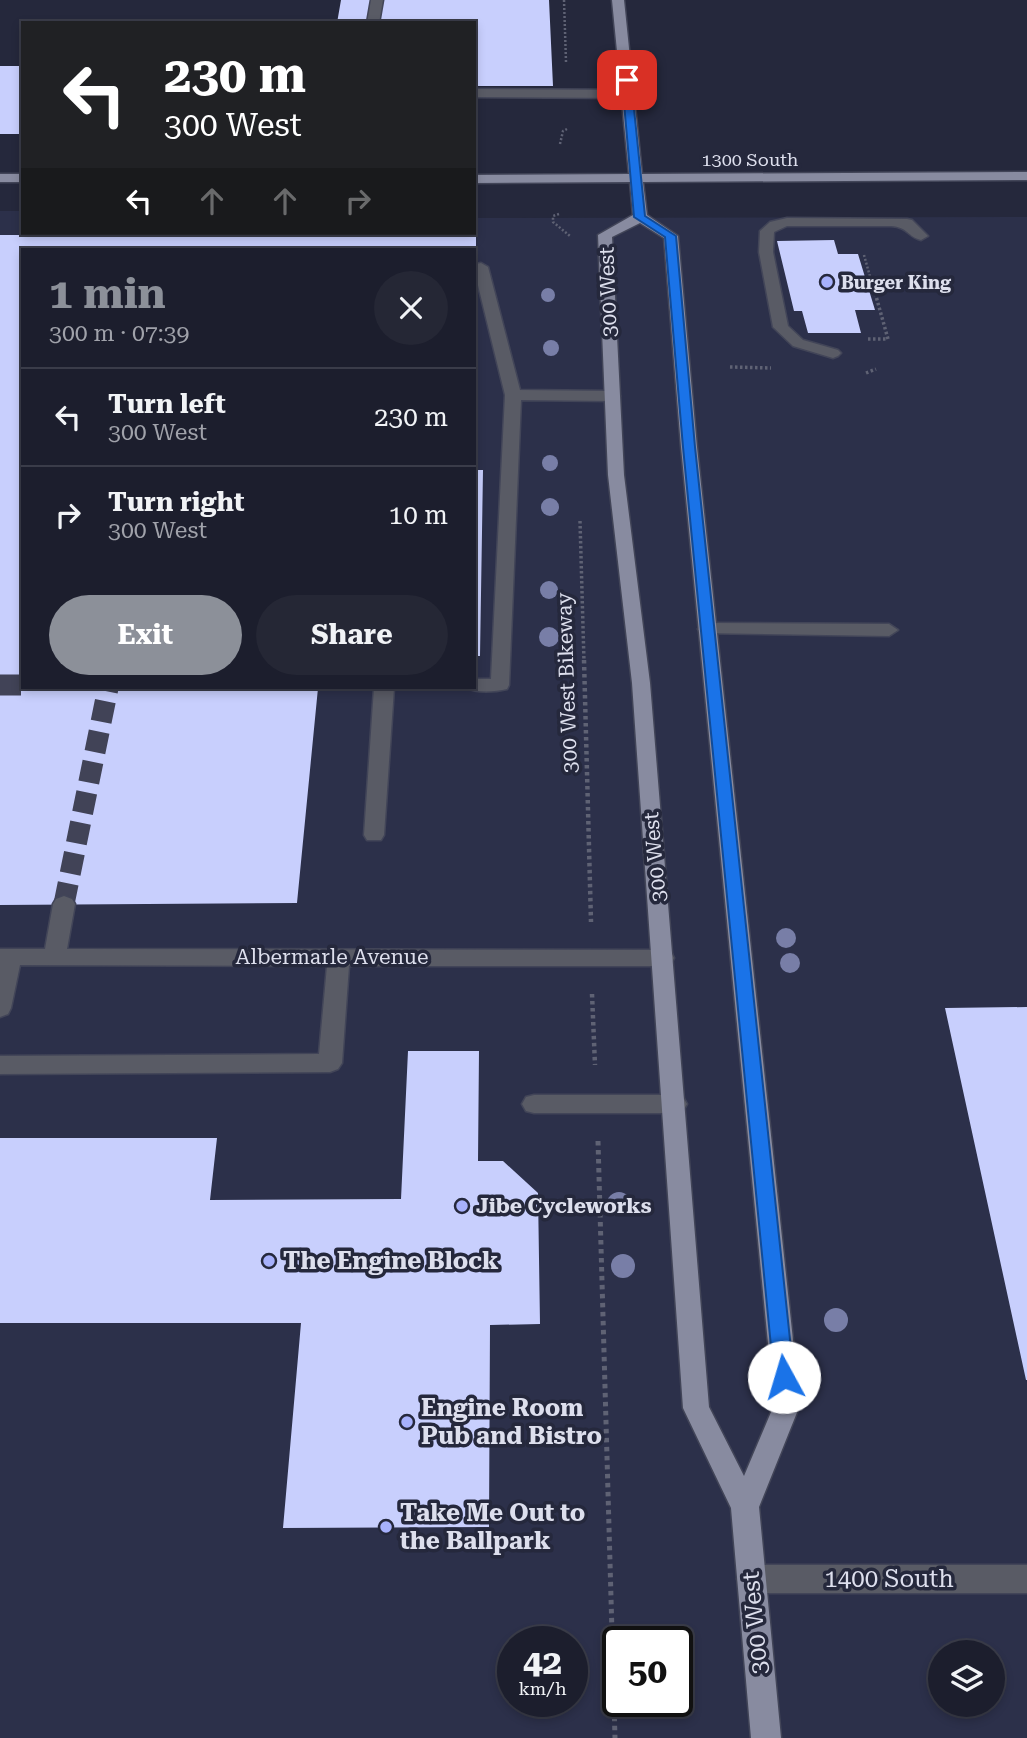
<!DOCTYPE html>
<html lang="en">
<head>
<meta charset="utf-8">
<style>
	:root { --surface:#1c1e2d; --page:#252735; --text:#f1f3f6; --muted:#a0a2aa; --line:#3a3c49; --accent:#8c9099 }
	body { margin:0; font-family:"Roboto Serif",serif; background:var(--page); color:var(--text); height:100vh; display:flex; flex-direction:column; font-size:26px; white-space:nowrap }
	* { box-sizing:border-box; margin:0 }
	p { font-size:23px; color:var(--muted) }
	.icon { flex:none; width:38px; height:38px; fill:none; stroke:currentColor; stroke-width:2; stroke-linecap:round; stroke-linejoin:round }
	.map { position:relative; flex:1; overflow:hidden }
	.panel { position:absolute; left:21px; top:248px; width:455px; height:441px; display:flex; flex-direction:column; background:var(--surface); border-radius:0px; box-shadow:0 4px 10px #0003,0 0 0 2px var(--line) }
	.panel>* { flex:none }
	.guide { position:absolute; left:21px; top:21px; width:455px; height:214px; border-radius:0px; box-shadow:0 4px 10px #0003,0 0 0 2px var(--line); background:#202124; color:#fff; overflow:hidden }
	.tools { position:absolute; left:928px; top:1640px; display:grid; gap:14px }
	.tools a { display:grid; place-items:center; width:77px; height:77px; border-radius:50%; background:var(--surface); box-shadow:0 4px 10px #0003,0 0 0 2px var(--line); font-size:35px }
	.speed { position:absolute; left:497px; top:1626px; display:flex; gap:14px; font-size:35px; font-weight:700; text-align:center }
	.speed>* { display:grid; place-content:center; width:91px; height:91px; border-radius:50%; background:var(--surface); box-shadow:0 4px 10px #0003,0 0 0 2px var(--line); line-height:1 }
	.speed small { font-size:18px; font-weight:400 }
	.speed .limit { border:4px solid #111; border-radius:10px; background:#fff; color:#111 }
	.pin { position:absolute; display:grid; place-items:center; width:60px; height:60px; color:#fff; margin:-30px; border-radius:14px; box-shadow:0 4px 10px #0006 }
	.me { position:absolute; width:77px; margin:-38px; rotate:354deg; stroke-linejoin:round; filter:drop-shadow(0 0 5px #0008) }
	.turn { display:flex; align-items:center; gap:24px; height:147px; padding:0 28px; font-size:32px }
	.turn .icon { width:91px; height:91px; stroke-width:2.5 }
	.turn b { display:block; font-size:49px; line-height:60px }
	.lanes { display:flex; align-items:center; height:66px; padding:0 28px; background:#0003; justify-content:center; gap:35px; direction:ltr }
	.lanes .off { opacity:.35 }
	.round { display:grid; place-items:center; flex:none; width:74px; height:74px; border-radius:37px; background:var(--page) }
	.headline { display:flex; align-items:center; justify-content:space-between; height:119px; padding:0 28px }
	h1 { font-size:42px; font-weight:700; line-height:52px; color:var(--accent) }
	.cta { display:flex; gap:14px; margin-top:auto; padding:14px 28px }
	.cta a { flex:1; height:80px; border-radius:42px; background:var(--accent); color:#fff; font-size:28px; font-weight:700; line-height:80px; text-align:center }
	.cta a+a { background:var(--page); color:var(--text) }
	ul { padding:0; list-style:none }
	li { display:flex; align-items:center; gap:21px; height:98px; padding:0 28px; border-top:2px solid var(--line) }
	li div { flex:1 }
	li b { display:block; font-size:26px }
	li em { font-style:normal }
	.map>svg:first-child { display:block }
</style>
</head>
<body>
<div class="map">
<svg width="1027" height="1738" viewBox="0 0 1027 1738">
	<rect width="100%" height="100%" fill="#25283c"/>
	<!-- built -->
	<path fill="#2c304a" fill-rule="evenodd" d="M 0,211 L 23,211 L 23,233 L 474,233 L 474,218 L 1027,217 L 1027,1738 L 0,1738 ZM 23,250 L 474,250 L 474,688 L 23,688 ZM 513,1642 L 572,1642 L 572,1701 L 513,1701 ZM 618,1642 L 677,1642 L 677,1701 L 618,1701 ZM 940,1652 L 992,1652 L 992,1704 L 940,1704 Z"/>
	<!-- building -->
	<path fill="#c8cffd" d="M 341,0 L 374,0 L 370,23 L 337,23 Z
		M 381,0 L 549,0 L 553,86 L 474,86 L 474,23 L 378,23 Z
		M 0,66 L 23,66 L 23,134 L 0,134 Z
		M 0,235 L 476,235 L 476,250 L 23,250 L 23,688 L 318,688 L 297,903 L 0,905 Z
		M 834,240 L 838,254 L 858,254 L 875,310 L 855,310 L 861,333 L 808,333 L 802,311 L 794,311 L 777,241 Z
		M 474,470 L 483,470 L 480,656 L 474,656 Z
		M 1027,1007 L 1027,1380 L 1026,1380 L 945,1008 Z
		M 408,1051 L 479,1051 L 478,1161 L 503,1161 L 538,1193 L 540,1324 L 490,1325 L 489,1527 L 283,1528 L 301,1323 L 0,1323 L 0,1138 L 217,1138 L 210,1200 L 401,1199 Z"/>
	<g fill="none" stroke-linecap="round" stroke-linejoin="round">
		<!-- minor-tunnel -->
		<path stroke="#414357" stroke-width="21" stroke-dasharray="21 10" stroke-linecap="butt" d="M 0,685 L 23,685
			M 64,904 L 108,688"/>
		<!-- minor casing -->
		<g stroke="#424558" stroke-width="3">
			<path id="minor" d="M 371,0 L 383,0 L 379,23 L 367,23 Z
				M 474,89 L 628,90 L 634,94 L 628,98 L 474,97 Z
				M 787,218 L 907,219 L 912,220 L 928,236 L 921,240 C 908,237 908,227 891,226 L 787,226 L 774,232 L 773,252 L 788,326 L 803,340 L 838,350 L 841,353 L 838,356 L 833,358 L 793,346 L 773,327 L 759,252 L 760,231 L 770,222 Z
				M 481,263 L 488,267 L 520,390 L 612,391 L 620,396 L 612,401 L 521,400 L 509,685 L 507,689 C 495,692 477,693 466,688 L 474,688 L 474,679 L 491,679 L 505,395 L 474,269 L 476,264 Z
				M 707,623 L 889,624 L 898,630 L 889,636 L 701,633 L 698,629 Z
				M 374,688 L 394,688 L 384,835 L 381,840 L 367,840 L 364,835 Z
				M 64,896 L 72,899 L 75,904 L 67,949 L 663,950 L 671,952 L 674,958 L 671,964 L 663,966 L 349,966 L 342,1063 L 338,1069 L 330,1072 L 0,1074 L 0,1056 L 319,1054 L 327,966 L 20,965 L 11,1008 L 8,1014 L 0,1017 L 0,949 L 45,949 L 53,904 L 56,899 Z
				M 534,1095 L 675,1095 L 683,1097 L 687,1104 L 683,1111 L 675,1113 L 534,1113 L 526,1111 L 522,1104 L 526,1097 Z
				M 751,1565 L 1027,1565 L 1027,1593 L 751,1593 L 741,1589 L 737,1579 L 741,1569 Z"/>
		</g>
		<!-- major casing -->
		<g stroke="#424558" stroke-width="3">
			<path id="major" d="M 612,0 L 624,0 L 642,174 L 1027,172 L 1027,180 L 643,182 L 647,215 L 678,236 L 697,447 L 800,1405 L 759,1507 L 781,1738 L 751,1738 L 731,1508 L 683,1408 L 632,683 L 608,475 L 598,235 L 633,215 L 630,182 L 474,183 L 474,175 L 629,174 ZM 640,223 L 664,238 L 681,447 L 774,1405 L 744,1476 L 709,1407 L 650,683 L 624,475 L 612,237 Z
				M 0,174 L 23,174 L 23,182 L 0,182 Z"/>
		</g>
		<!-- path-far3 -->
		<path stroke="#5f6274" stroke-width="2.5" stroke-dasharray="2 2" stroke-linecap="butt" d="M 564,0 L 566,62
			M 560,144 L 563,131 L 567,129
			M 559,214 L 553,216 L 553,222 L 570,236
			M 864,255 L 874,291"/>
		<!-- path-far2 -->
		<path stroke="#5f6274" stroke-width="3.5" stroke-dasharray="2.5 2.5" stroke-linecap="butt" d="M 868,339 L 888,339 L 874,289
			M 730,367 L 771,368
			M 866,373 L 876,369
			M 580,521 L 584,662"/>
		<!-- path-far1 -->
		<path stroke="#5f6274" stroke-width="4.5" stroke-dasharray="3.5 3.5" stroke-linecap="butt" d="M 584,660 L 591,922
			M 592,994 L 595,1065"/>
		<!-- path -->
		<path stroke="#5f6274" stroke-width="5" stroke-dasharray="4.5 4.5" stroke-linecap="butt" d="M 598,1141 L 615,1738"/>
		<!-- minor -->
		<use href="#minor" fill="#595b65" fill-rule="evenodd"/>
		<!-- major -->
		<use href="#major" fill="#888ba0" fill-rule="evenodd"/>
	</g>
	<!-- trees -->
	<g fill="#787ea7">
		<circle cx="548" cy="295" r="7"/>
		<circle cx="551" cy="348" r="8"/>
		<circle cx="550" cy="463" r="8"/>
		<circle cx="550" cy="507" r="9"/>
		<circle cx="549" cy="590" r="9"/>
		<circle cx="549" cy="637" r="10"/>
		<circle cx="786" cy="938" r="10"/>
		<circle cx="790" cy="963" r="10"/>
		<circle cx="619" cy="1204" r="12"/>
		<circle cx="623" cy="1266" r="12"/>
		<circle cx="836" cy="1320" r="12"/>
	</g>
	<!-- route -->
	<path fill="#1a73e8" stroke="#114b97" stroke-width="2" d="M 627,77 L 631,80 L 645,216 L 676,236 L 695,447 L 794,1377 L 791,1383 L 784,1386 L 777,1383 L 774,1377 L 683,447 L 665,237 L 634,217 L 622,80 Z"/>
	<!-- markers -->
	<g fill="#a7b1fc" stroke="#25283c" stroke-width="2.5">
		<circle cx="827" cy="282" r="7"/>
		<circle cx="462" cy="1206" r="7"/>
		<circle cx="269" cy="1261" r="7"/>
		<circle cx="407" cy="1422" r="7"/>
		<circle cx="386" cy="1527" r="7"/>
	</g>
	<g text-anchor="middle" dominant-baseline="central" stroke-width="7" stroke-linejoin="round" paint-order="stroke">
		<!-- far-street labels -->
		<g font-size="18" fill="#dddfed" stroke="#25283c">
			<text x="750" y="159">1300 South</text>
		</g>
		<!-- far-poi labels -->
		<g font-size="18" font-weight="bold" fill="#dddfed" stroke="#25283c" text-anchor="start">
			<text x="841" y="282">Burger King</text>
		</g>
		<!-- street labels -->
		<g font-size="21" fill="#dddfed" stroke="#25283c">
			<text transform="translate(608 292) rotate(-92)">300 West</text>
			<text transform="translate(567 683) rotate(-92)">300 West Bikeway</text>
			<text transform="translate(655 857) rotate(-95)">300 West</text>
			<text x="332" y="957">Albermarle Avenue</text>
		</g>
		<!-- poi labels -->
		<g font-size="21" font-weight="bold" fill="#dddfed" stroke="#25283c" text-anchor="start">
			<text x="476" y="1206">Jibe Cycleworks</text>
		</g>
		<!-- near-poi labels -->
		<g font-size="24" font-weight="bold" fill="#dddfed" stroke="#25283c" text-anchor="start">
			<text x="283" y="1261">The Engine Block</text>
			<text x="421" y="1408">Engine Room<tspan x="421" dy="28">Pub and Bistro</tspan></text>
			<text x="400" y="1513">Take Me Out to<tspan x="400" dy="28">the Ballpark</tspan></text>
		</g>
		<!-- near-street labels -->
		<g font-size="24" fill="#dddfed" stroke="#25283c">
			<text x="889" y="1579">1400 South</text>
			<text transform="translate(755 1623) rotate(-95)">300 West</text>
		</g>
	</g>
</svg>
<div class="tools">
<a><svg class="icon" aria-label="layers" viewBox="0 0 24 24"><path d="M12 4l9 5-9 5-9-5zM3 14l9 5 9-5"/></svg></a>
</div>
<div class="speed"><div>42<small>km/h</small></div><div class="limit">50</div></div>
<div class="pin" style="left:627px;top:80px;background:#d93025"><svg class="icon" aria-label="arrive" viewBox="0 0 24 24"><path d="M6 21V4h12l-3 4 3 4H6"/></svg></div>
<svg class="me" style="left:784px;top:1377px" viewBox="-20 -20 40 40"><circle r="19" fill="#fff"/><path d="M0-13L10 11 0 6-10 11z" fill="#1a73e8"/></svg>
<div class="guide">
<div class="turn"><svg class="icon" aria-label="left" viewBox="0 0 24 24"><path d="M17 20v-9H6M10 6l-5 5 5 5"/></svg><div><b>230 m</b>300 West</div></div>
<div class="lanes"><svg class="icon" aria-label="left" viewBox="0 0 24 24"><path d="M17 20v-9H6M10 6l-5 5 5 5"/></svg><svg class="icon off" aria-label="ahead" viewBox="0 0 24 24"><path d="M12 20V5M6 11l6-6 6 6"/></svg><svg class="icon off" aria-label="ahead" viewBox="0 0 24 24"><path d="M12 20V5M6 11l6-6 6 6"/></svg><svg class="icon off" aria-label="right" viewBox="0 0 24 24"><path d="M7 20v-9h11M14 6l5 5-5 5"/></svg></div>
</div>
<section class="panel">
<div class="headline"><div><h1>1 min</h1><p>300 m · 07:39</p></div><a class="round"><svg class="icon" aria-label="close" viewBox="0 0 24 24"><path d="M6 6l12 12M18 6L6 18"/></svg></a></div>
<ul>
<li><svg class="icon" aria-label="left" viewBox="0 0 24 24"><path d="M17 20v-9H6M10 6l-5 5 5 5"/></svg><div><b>Turn left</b><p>300 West</p></div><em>230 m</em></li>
<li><svg class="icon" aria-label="right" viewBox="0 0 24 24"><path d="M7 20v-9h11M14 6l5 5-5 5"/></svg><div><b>Turn right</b><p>300 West</p></div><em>10 m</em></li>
</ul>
<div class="cta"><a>Exit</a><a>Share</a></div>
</section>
</div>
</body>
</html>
